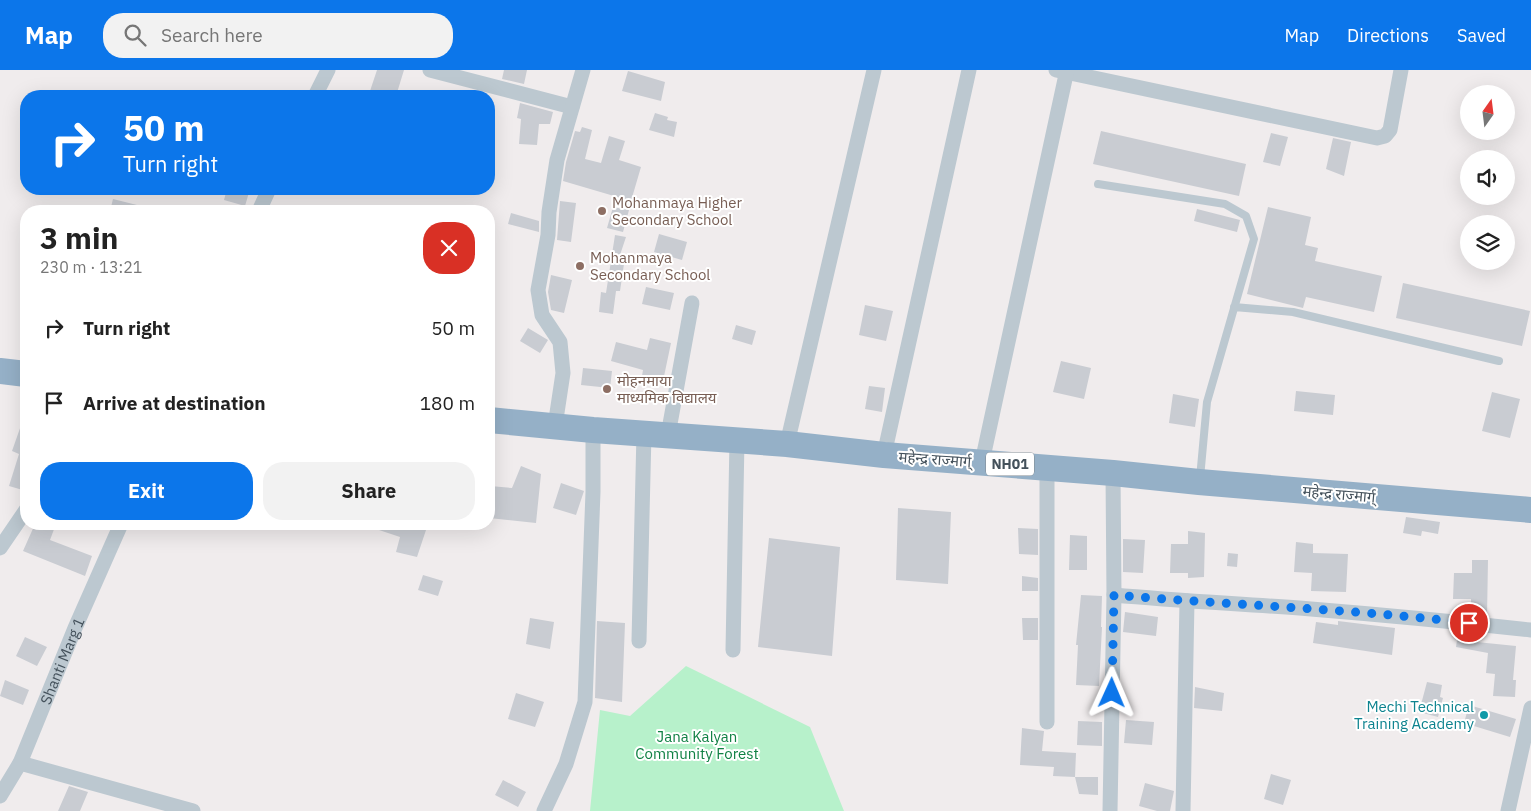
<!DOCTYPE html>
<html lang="en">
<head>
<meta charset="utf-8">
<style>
	:root { --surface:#fff; --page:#f2f2f2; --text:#222; --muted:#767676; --accent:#0c76ea }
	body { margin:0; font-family:"IBM Plex Sans","Noto Sans Devanagari",sans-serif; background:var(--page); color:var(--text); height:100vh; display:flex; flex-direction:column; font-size:19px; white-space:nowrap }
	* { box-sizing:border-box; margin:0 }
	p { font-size:16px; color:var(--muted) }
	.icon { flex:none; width:28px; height:28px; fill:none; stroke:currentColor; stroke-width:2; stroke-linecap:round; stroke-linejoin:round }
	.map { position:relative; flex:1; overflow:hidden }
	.side { position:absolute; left:20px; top:135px; width:475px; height:325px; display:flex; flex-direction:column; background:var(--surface); border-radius:20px; box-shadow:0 5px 20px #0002 }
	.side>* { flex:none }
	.guide { position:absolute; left:20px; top:20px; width:475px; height:105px; border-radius:20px; box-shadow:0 5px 20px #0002; background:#0c76ea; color:#fff; overflow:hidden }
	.needle { width:32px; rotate:14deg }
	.tools { position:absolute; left:1460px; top:15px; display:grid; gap:10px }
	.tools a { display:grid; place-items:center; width:55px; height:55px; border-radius:50%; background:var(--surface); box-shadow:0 5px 20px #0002; font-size:25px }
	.pin { position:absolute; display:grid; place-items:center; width:42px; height:42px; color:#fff; margin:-21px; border:2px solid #fff; border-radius:50%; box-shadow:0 1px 5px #0007 }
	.me { position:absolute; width:55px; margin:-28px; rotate:1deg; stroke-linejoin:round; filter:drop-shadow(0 0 4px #0008) }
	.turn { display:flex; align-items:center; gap:18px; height:105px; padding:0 20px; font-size:22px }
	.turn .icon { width:65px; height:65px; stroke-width:2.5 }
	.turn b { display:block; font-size:35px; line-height:42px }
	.round { display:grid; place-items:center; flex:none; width:52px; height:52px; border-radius:20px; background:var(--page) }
	.summary { display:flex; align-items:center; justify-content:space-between; height:85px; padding:0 20px }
	h1 { font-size:30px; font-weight:700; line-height:38px }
	.cta { display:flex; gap:10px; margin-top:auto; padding:10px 20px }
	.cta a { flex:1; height:58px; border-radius:20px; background:var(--accent); color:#fff; font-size:20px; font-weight:700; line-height:58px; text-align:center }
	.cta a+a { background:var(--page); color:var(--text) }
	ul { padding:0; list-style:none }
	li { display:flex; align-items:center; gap:15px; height:75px; padding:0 20px }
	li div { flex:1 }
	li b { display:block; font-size:19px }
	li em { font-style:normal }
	header { display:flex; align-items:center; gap:30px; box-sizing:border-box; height:70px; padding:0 25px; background:var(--accent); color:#fff }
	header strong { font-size:24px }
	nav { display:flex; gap:28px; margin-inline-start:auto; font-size:18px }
	.search { width:350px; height:45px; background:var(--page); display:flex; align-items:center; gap:12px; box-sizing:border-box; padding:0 18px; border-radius:20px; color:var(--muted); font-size:19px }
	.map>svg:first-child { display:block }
</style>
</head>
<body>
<header>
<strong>Map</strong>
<div class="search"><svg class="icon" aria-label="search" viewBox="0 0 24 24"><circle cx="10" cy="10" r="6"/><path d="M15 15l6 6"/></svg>Search here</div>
<nav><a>Map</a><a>Directions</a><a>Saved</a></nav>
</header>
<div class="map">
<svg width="1531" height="741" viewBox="0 0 1531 741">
	<rect width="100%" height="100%" fill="#f0eced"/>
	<!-- green -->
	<path fill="#b7f1cb" d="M 686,596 L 810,657 L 844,741 L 590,741 L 600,640 L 630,646 Z"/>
	<!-- building -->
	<path fill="#c9ccd2" d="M 377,0 L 404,0 L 396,26 L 385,26 L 370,21 Z
		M 504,0 L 527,0 L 524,14 L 502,9 Z
		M 628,1 L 665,12 L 661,31 L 622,21 Z
		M 520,33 L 553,42 L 550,54 L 539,54 L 537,75 L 519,74 L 521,49 L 517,48 Z
		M 655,43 L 668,47 L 667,50 L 677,52 L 674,67 L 649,60 Z
		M 582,57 L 592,60 L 585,89 L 601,93 L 609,66 L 625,71 L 619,90 L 641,97 L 631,131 L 563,111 L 566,92 L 575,61 L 580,62 Z
		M 1101,61 L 1246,94 L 1239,126 L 1093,94 Z
		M 1271,63 L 1288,67 L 1280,96 L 1263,92 Z
		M 1333,68 L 1351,72 L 1344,106 L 1326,99 Z
		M 227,119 L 250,119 L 245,136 L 224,130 Z
		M 113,129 L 145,137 L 145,141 L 110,141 Z
		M 560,131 L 576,133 L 571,172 L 557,170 Z
		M 613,137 L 629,140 L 623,162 L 607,158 Z
		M 1268,137 L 1311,147 L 1305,175 L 1318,178 L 1315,191 L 1382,206 L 1374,242 L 1306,227 L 1303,238 L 1247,224 Z
		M 1197,139 L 1240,150 L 1237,162 L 1194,151 Z
		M 511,143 L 539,151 L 539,162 L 508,154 Z
		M 659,164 L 687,172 L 682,190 L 654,182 Z
		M 615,165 L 626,167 L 620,185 L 625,187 L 620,221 L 616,221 L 613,244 L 599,242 L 601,222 L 606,223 Z
		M 551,205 L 572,210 L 564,243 L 551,240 L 548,222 Z
		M 1403,213 L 1530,241 L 1522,276 L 1396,248 Z
		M 646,217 L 674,223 L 670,240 L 642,234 Z
		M 865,235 L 893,241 L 886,271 L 859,265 Z
		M 736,255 L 756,261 L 752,275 L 732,269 Z
		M 528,258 L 548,270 L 540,283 L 520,271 Z
		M 650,268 L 671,273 L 663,311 L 642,306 L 643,300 L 611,291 L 616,272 L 647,280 Z
		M 1061,291 L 1091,298 L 1084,329 L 1053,322 Z
		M 583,298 L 612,301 L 610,318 L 581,315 Z
		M 869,316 L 885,318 L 882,342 L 865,339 Z
		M 1296,321 L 1335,325 L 1333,345 L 1294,341 Z
		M 1492,322 L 1520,329 L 1510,368 L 1482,361 Z
		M 1173,324 L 1199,329 L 1195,357 L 1169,353 Z
		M 25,344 L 26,345 L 26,421 L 9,416 L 19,384 L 12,381 Z
		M 521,396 L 541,404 L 536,453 L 489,448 L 490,416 L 512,418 Z
		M 561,413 L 584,421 L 576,445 L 553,438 Z
		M 898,438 L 951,442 L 948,514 L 896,510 Z
		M 1406,447 L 1440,452 L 1438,464 L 1422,461 L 1421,466 L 1403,463 Z
		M 35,454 L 56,454 L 50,470 L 92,486 L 85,506 L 23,481 Z
		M 367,454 L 428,454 L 417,487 L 396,482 L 400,467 L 367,456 Z
		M 1018,458 L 1038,459 L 1038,485 L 1019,484 Z
		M 1188,461 L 1205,463 L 1204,507 L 1188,508 L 1188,503 L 1170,503 L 1171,474 L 1188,474 Z
		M 1070,465 L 1087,466 L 1087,500 L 1069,500 Z
		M 769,468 L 840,477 L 832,586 L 758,577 Z
		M 1123,469 L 1145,470 L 1143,503 L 1123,502 Z
		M 1296,472 L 1313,474 L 1313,483 L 1348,484 L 1346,522 L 1311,521 L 1312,503 L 1294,502 Z
		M 1228,483 L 1238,484 L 1237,497 L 1227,496 Z
		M 1472,490 L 1488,490 L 1487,546 L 1471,544 L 1471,529 L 1453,529 L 1454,503 L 1472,503 Z
		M 423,505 L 443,511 L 438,526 L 418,520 Z
		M 1022,506 L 1038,508 L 1038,521 L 1022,521 Z
		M 1081,525 L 1102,526 L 1101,557 L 1102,557 L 1099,616 L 1076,615 L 1078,575 L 1076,575 Z
		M 1125,542 L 1158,547 L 1156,566 L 1123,562 Z
		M 530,548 L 554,552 L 550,579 L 526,574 Z
		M 1022,548 L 1038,548 L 1038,570 L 1023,570 Z
		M 597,551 L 625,553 L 622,632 L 595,628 Z
		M 1338,551 L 1395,558 L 1392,585 L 1313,573 L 1316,552 L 1338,555 Z
		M 25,567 L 47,577 L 37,596 L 16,586 Z
		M 1457,570 L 1516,576 L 1513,610 L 1516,610 L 1515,627 L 1493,626 L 1495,604 L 1486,603 L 1488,583 L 1456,577 Z
		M 5,610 L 29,620 L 23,635 L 0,626 Z
		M 1427,612 L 1442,615 L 1440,627 L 1443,628 L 1438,647 L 1419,642 Z
		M 1195,617 L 1224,623 L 1222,641 L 1194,638 Z
		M 516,623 L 544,632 L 535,657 L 508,649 Z
		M 1469,635 L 1516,649 L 1510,667 L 1464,653 Z
		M 1126,650 L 1154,652 L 1152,675 L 1124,673 Z
		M 1078,651 L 1102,652 L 1102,676 L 1077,675 Z
		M 1022,658 L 1044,661 L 1042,681 L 1076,683 L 1075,707 L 1053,706 L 1054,697 L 1020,695 Z
		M 1271,704 L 1291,710 L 1283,735 L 1264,729 Z
		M 1075,707 L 1098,707 L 1098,725 L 1079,724 Z
		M 503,710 L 526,722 L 518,737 L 495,725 Z
		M 1145,713 L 1174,721 L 1170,741 L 1157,741 L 1139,736 Z
		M 69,716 L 88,722 L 80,741 L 58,741 Z"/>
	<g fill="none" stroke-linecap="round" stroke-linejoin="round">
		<!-- service -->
		<path stroke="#bcc8d0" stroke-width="8" d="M 1098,114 L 1225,134 L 1246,146 L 1254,169 L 1207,332 L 1200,408
			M 1234,237 L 1293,242 L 1499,291"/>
		<!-- minor -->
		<g stroke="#bcc8d0" stroke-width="15">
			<path d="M 430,0 L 572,37"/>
			<path d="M 1056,0 L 1377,68 L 1385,66 L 1390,60 L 1401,0"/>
			<path d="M 315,26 L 328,0"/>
			<path d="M 259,141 L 269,119"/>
			<path d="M 555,356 L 563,303 L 560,272 L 542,245 L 538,220 L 548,165 L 549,142 L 557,90 L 583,0"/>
			<path d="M 668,365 L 692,233"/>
			<path d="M 787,374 L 874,0"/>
			<path d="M 884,385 L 969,0"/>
			<path d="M 982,392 L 1067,0"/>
			<path d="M 1047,397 L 1047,652"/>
			<path d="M 0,478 L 26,440"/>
			<path d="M 1114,525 C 1180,531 1246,534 1311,539 C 1385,545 1458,552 1531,560"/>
			<path d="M 639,571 L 644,363"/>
			<path d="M 733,580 L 737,370"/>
			<path d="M 20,693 L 193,741"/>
			<path id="s1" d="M 0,726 L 20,693 L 75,558 L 121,454"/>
			<path d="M 544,741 L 566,694 L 585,632 L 593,422 L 593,360"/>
			<path d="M 1110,741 L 1114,525 L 1113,403"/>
			<path d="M 1183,741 L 1187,531"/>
			<path d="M 1508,741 L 1531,638"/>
		</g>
		<!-- trunk -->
		<path stroke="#95b0c7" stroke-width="26" d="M 0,301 L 26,304
			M 489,350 L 593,360 L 787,374 L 884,385 L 1113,403 L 1199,412 L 1531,440"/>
	</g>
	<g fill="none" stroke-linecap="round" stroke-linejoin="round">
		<!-- route -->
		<path stroke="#0c76ea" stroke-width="9" stroke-dasharray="0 16.2" d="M 1112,623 L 1114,525 C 1232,535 1351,539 1469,553"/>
	</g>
	<!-- markers -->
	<g fill="#8d6e63" stroke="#fff" stroke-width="2">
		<circle cx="602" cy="141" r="5"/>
		<circle cx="580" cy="196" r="5"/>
		<circle cx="607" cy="319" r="5"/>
	</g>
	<circle fill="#0f9aa8" stroke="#fff" stroke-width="2" cx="1484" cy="645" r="5"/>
	<g text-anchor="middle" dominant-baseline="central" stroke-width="4" stroke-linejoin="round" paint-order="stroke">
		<!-- shield labels -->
		<rect fill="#fff" stroke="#7c858c" stroke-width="1" x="986" y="382.5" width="48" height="23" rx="4"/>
		<g font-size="14" font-weight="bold" fill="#44515b">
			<text x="1010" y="394">NH01</text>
		</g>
		<!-- education labels -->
		<g font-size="15" fill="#785e54" stroke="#fff" text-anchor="start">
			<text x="612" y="132">Mohanmaya Higher<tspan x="612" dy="17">Secondary School</tspan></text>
			<text x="590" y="187">Mohanmaya<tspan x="590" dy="17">Secondary School</tspan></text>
			<text x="617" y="310">मोहनमाया<tspan x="617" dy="17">माध्यमिक विद्यालय</tspan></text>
		</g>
		<!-- street labels -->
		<g font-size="15" fill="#44515b" stroke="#fff">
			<text transform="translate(935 389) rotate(4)">महेन्द्र राज्मार्ग्</text>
			<text transform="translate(1339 424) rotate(5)">महेन्द्र राज्मार्ग्</text>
			<text stroke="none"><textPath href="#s1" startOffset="149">Shanti Marg 1</textPath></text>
		</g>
		<!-- culture labels -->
		<g font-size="15" fill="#0d838f" stroke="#fff" text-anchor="end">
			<text x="1474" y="636">Mechi Technical<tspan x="1474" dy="17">Training Academy</tspan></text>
		</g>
		<!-- park labels -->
		<g font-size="15" fill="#108144" stroke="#fff">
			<text x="697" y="666">Jana Kalyan<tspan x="697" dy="17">Community Forest</tspan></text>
		</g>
	</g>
</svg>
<div class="tools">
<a><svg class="needle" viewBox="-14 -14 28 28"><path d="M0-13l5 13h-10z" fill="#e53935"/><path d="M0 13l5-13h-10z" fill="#767676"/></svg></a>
<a><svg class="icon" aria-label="sound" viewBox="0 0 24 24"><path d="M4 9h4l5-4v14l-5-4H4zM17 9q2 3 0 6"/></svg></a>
<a><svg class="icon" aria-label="layers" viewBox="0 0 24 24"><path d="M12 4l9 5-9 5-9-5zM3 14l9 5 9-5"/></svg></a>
</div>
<div class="pin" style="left:1469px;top:553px;background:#d93025"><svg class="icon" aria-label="arrive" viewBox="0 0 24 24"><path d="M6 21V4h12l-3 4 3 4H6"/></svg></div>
<svg class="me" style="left:1112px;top:623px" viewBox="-20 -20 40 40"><path d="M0-17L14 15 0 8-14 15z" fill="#0c76ea" stroke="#fff" stroke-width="4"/></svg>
<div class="guide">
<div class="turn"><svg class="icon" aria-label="right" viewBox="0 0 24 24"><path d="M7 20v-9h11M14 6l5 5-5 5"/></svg><div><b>50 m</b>Turn right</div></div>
</div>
<section class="side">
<div class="summary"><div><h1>3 min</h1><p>230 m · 13:21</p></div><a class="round" style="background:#d93025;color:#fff"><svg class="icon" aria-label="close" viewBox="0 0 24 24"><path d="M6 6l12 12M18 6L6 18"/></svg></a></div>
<ul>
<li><svg class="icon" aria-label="right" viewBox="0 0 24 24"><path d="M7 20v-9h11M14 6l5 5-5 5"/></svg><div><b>Turn right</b></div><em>50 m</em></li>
<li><svg class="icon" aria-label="arrive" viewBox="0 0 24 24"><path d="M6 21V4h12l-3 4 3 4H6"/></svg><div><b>Arrive at destination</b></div><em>180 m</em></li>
</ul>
<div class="cta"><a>Exit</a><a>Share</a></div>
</section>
</div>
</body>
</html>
